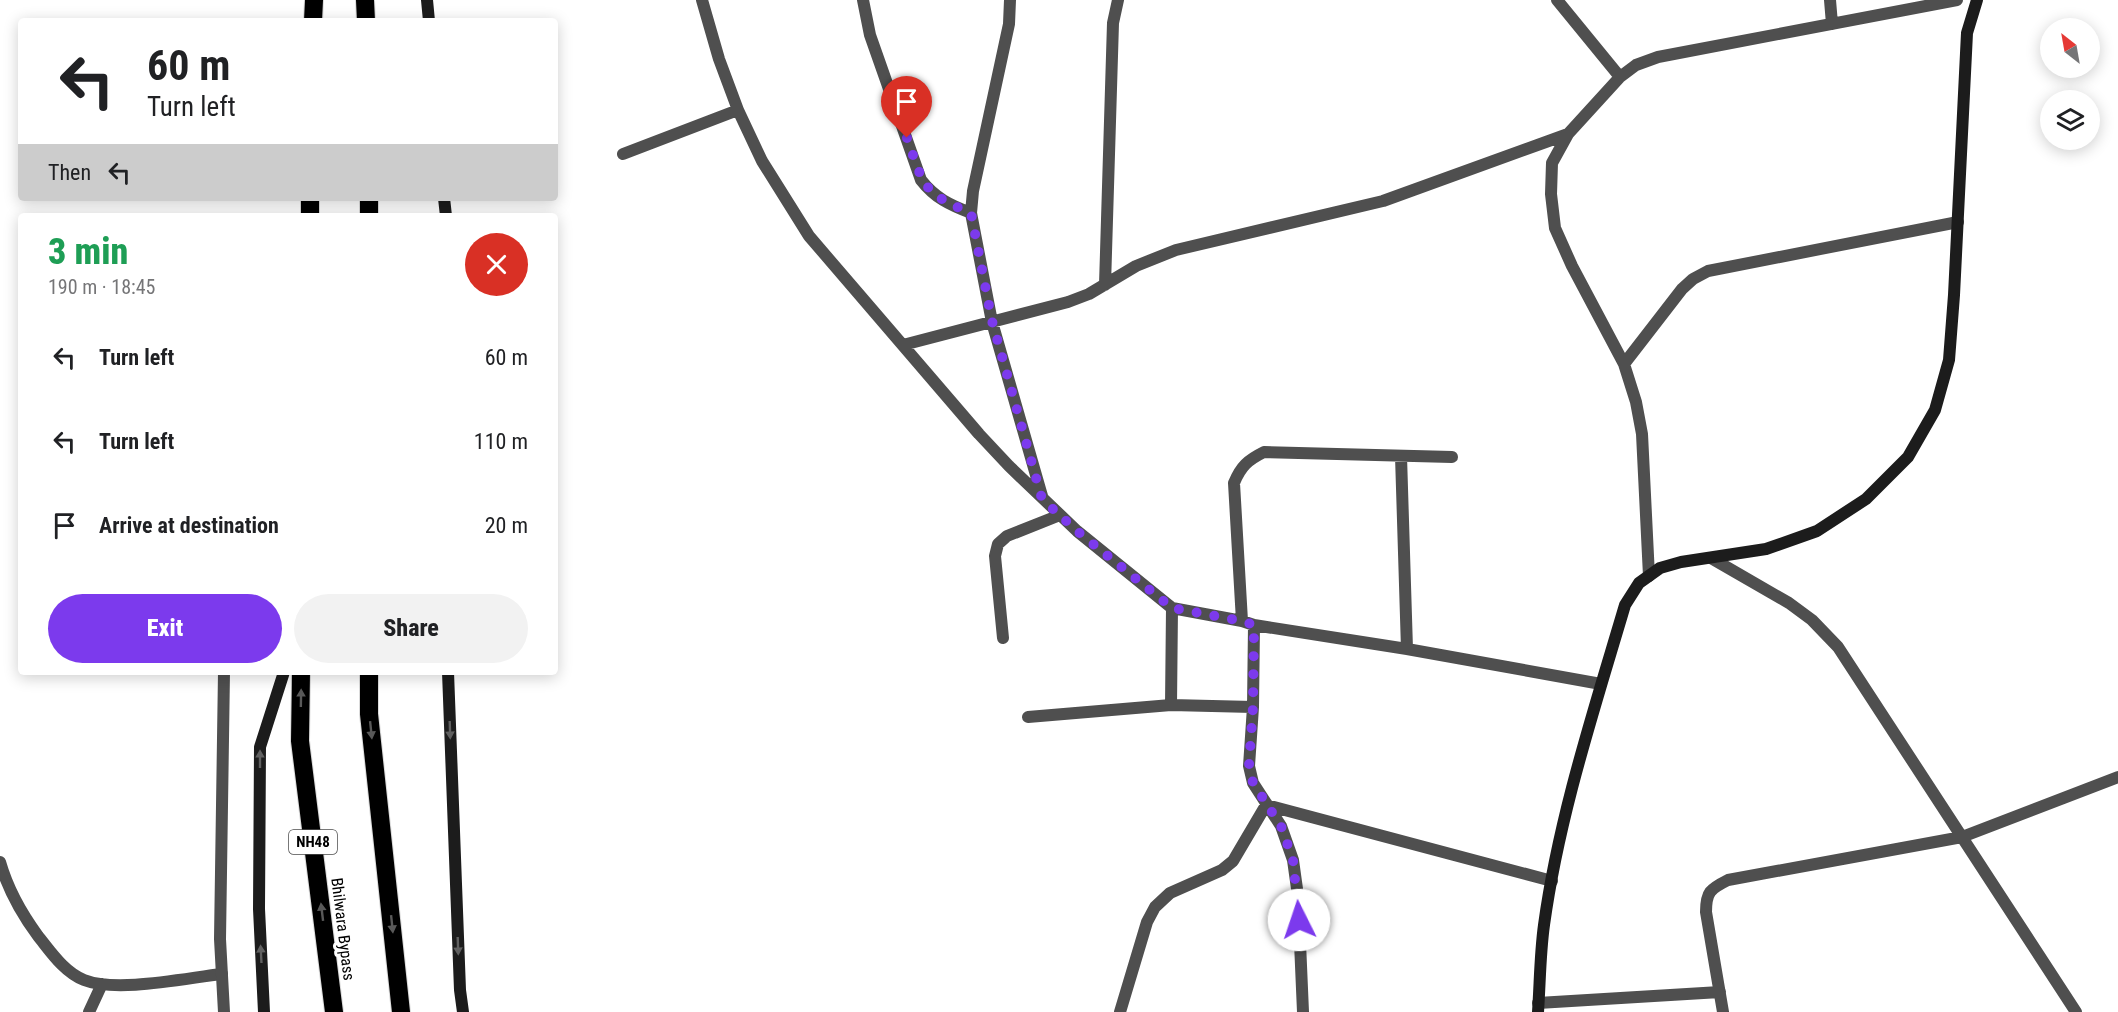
<!DOCTYPE html>
<html lang="en">
<head>
<meta charset="utf-8">
<style>
	:root { --surface:#fff; --page:#f2f2f2; --text:#202124; --muted:#757577; --accent:#7c3aed }
	body { margin:0; font-family:"Roboto Condensed",sans-serif; background:var(--page); color:var(--text); height:100vh; display:flex; flex-direction:column; font-size:22px; white-space:nowrap }
	* { box-sizing:border-box; margin:0 }
	p { font-size:20px; color:var(--muted) }
	.icon { flex:none; width:33px; height:33px; fill:none; stroke:currentColor; stroke-width:2; stroke-linecap:round; stroke-linejoin:round }
	.map { position:relative; flex:1; overflow:hidden }
	.side { position:absolute; left:18px; top:213px; width:540px; height:462px; display:flex; flex-direction:column; background:var(--surface); border-radius:6px; box-shadow:0 3px 15px #0003 }
	.side>* { flex:none }
	.top-card { position:absolute; left:18px; top:18px; width:540px; height:183px; border-radius:6px; box-shadow:0 3px 15px #0003; background:#fff; color:var(--text); overflow:hidden }
	.needle { width:39px; rotate:329deg }
	.fabs { position:absolute; left:2040px; top:18px; display:grid; gap:12px }
	.fabs a { display:grid; place-items:center; width:60px; height:60px; border-radius:50%; background:var(--surface); box-shadow:0 3px 15px #0003; font-size:30px }
	.pin { position:absolute; display:grid; place-items:center; width:51px; height:51px; color:#fff; margin:-62px -26px; border-radius:50% 50% 50% 0; rotate:-45deg; box-shadow:0 0 6px #0007 }
	.pin .icon { rotate:45deg }
	.me { position:absolute; width:66px; margin:-33px; rotate:356deg; stroke-linejoin:round; filter:drop-shadow(0 0 4px #0008) }
	.turn { display:flex; align-items:center; gap:21px; height:126px; padding:0 30px; font-size:27px }
	.turn .icon { width:78px; height:78px; stroke-width:2.5 }
	.turn b { display:block; font-size:42px; line-height:51px }
	.then { display:flex; align-items:center; height:57px; padding:0 30px; background:#0003; gap:12px; font-size:22px }
	.round { display:grid; place-items:center; flex:none; width:63px; height:63px; border-radius:32px; background:var(--page) }
	.summary { display:flex; align-items:center; justify-content:space-between; height:102px; padding:0 30px }
	h1 { font-size:36px; font-weight:800; line-height:45px; color:#1e9e55 }
	.button { display:flex; gap:12px; margin-top:auto; padding:12px 30px }
	.button a { flex:1; height:69px; border-radius:36px; background:var(--accent); color:#fff; font-size:24px; font-weight:800; line-height:69px; text-align:center }
	.button a+a { background:var(--page); color:var(--text) }
	ul { padding:0; list-style:none }
	li { display:flex; align-items:center; gap:18px; height:84px; padding:0 30px }
	li div { flex:1 }
	li b { display:block; font-size:22px }
	li em { font-style:normal }
	.map>svg:first-child { display:block }
</style>
</head>
<body>
<div class="map">
<svg width="2118" height="1012" viewBox="0 0 2118 1012">
	<rect width="100%" height="100%" fill="#fff"/>
	<g fill="none" stroke-linecap="round" stroke-linejoin="round">
		<!-- highway casing -->
		<g stroke="#dbdbdb" stroke-width="20">
			<path id="highway" d="M 365,0 L 366,21
				M 313,21 L 314,0
				M 369,198 L 369,216
				M 310,216 L 310,198
				M 301,672 L 300,741 L 334,1012
				M 369,672 L 369,714 L 401,1012"/>
		</g>
		<!-- lane -->
		<path stroke="#4f4f4f" stroke-width="12" d="M 0,862 C 8,890 21,913 38,936 C 51,952 64,972 84,980 C 117,993 186,978 222,974
			M 89,1012 L 102,984"/>
		<!-- street -->
		<path stroke="#4f4f4f" stroke-width="12" d="M 702,0 L 719,59 L 738,110 L 762,161 L 809,236 L 979,434 L 1009,466 L 1077,531 L 1172,608 L 1171,705 L 1253,707 L 1249,766 L 1253,783 L 1281,826 L 1293,860 L 1298,896 L 1303,1012
			M 863,0 L 870,35 L 921,180 C 935,198 950,205 971,213
			M 1010,0 L 1009,24 L 973,191 L 971,213 L 992,322 L 1042,496
			M 1557,0 L 1620,77
			M 1830,0 L 1832,24
			M 623,154 L 738,110
			M 1105,285 L 1113,23 L 1118,0
			M 903,345 L 1068,302 L 1089,294 L 1136,266 L 1176,250 L 1383,201 L 1568,134
			M 1624,364 L 1682,289 L 1693,279 L 1708,271 L 1958,222
			M 1401,456 L 1407,649
			M 1711,558 L 1789,603 L 1812,620 L 1838,647 L 2076,1012
			M 1649,576 L 1642,434 L 1636,402 L 1624,364 L 1572,266 L 1555,228 L 1551,194 L 1552,163 L 1568,134 L 1620,77 L 1636,65 L 1658,57 L 1957,0
			M 1172,608 L 1242,621 L 1254,625 L 1407,649 L 1601,684
			M 1242,621 L 1234,483 C 1241,466 1248,460 1264,452 L 1452,457
			M 1003,638 L 995,556 L 998,544 L 1007,536 L 1060,515
			M 224,672 L 220,939 L 224,1012
			M 1253,707 L 1254,625
			M 1028,717 L 1171,705
			M 1538,1003 L 1720,992
			M 1120,1012 L 1147,922 L 1155,907 L 1170,893 L 1222,870 L 1233,861 L 1266,805 L 1552,881
			M 1723,1012 L 1706,912 C 1706,892 1710,889 1728,880 L 1962,837 L 2118,777"/>
		<!-- secondary -->
		<path stroke="#1c1c1c" stroke-width="12" d="M 427,0 L 429,21
			M 444,198 L 446,216
			M 448,672 L 460,990 L 463,1012
			M 264,1012 L 259,909 L 260,747 L 284,672
			M 1538,1012 C 1540,983 1540,954 1544,925 C 1559,816 1594,710 1625,605 L 1639,583 L 1660,568 L 1681,562 L 1766,549 L 1817,531 L 1866,499 L 1908,457 L 1935,410 L 1949,360 L 1954,295 L 1967,33 L 1977,0"/>
		<!-- highway -->
		<use href="#highway" stroke="#000" stroke-width="18"/>
	</g>
	<!-- one-way arrows -->
	<defs><path id="oneway-solid" d="M-6-.8H1V-3.2L6.5 0L1 3.2V.8H-6Z" transform="scale(1.5)"/></defs>
	<g fill="#595959">
		<use href="#oneway-solid" transform="translate(301 698) rotate(-89)"/>
		<use href="#oneway-solid" transform="translate(371 730) rotate(84)"/>
		<use href="#oneway-solid" transform="translate(322 912) rotate(-97)"/>
		<use href="#oneway-solid" transform="translate(392 924) rotate(84)"/>
	</g>
	<g fill="#606060">
		<use href="#oneway-solid" transform="translate(450 730) rotate(88)"/>
		<use href="#oneway-solid" transform="translate(260 759) rotate(-90)"/>
		<use href="#oneway-solid" transform="translate(458 946) rotate(88)"/>
		<use href="#oneway-solid" transform="translate(261 954) rotate(-93)"/>
	</g>
	<g fill="none" stroke-linecap="round" stroke-linejoin="round">
		<!-- route -->
		<path stroke="#7c3aed" stroke-width="10" stroke-dasharray="0 18" d="M 907,138 C 924,186 922,193 971,213 L 992,321 L 1042,499 L 1077,531 L 1172,608 L 1242,621 L 1254,625 L 1253,707 L 1249,766 L 1253,783 L 1281,826 L 1293,860 L 1299,920"/>
	</g>
	<g text-anchor="middle" dominant-baseline="central" stroke-width="6" stroke-linejoin="round" paint-order="stroke">
		<!-- shield labels -->
		<rect fill="#fff" stroke="#4c4c4c" stroke-width="1.5" x="289" y="830" width="48" height="24" rx="4.5"/>
		<g font-size="15" font-weight="bold" fill="#000">
			<text x="313" y="842">NH48</text>
		</g>
		<!-- street labels -->
		<g font-size="16" fill="#000" stroke="#fff">
			<text transform="translate(343 929) rotate(83)">Bhilwara Bypass</text>
		</g>
	</g>
</svg>
<div class="fabs">
<a><svg class="needle" viewBox="-14 -14 28 28"><path d="M0-13l5 13h-10z" fill="#e53935"/><path d="M0 13l5-13h-10z" fill="#757577"/></svg></a>
<a><svg class="icon" aria-label="layers" viewBox="0 0 24 24"><path d="M12 4l9 5-9 5-9-5zM3 14l9 5 9-5"/></svg></a>
</div>
<div class="pin" style="left:907px;top:138px;background:#d93025"><svg class="icon" aria-label="arrive" viewBox="0 0 24 24"><path d="M6 21V4h12l-3 4 3 4H6"/></svg></div>
<svg class="me" style="left:1299px;top:920px" viewBox="-20 -20 40 40"><circle r="19" fill="#fff"/><path d="M0-13L10 11 0 6-10 11z" fill="#7c3aed"/></svg>
<div class="top-card">
<div class="turn"><svg class="icon" aria-label="left" viewBox="0 0 24 24"><path d="M17 20v-9H6M10 6l-5 5 5 5"/></svg><div><b>60 m</b>Turn left</div></div>
<div class="then">Then<svg class="icon" aria-label="left" viewBox="0 0 24 24"><path d="M17 20v-9H6M10 6l-5 5 5 5"/></svg></div>
</div>
<section class="side">
<div class="summary"><div><h1>3 min</h1><p>190 m · 18:45</p></div><a class="round" style="background:#d93025;color:#fff"><svg class="icon" aria-label="close" viewBox="0 0 24 24"><path d="M6 6l12 12M18 6L6 18"/></svg></a></div>
<ul>
<li><svg class="icon" aria-label="left" viewBox="0 0 24 24"><path d="M17 20v-9H6M10 6l-5 5 5 5"/></svg><div><b>Turn left</b></div><em>60 m</em></li>
<li><svg class="icon" aria-label="left" viewBox="0 0 24 24"><path d="M17 20v-9H6M10 6l-5 5 5 5"/></svg><div><b>Turn left</b></div><em>110 m</em></li>
<li><svg class="icon" aria-label="arrive" viewBox="0 0 24 24"><path d="M6 21V4h12l-3 4 3 4H6"/></svg><div><b>Arrive at destination</b></div><em>20 m</em></li>
</ul>
<div class="button"><a>Exit</a><a>Share</a></div>
</section>
</div>
</body>
</html>
